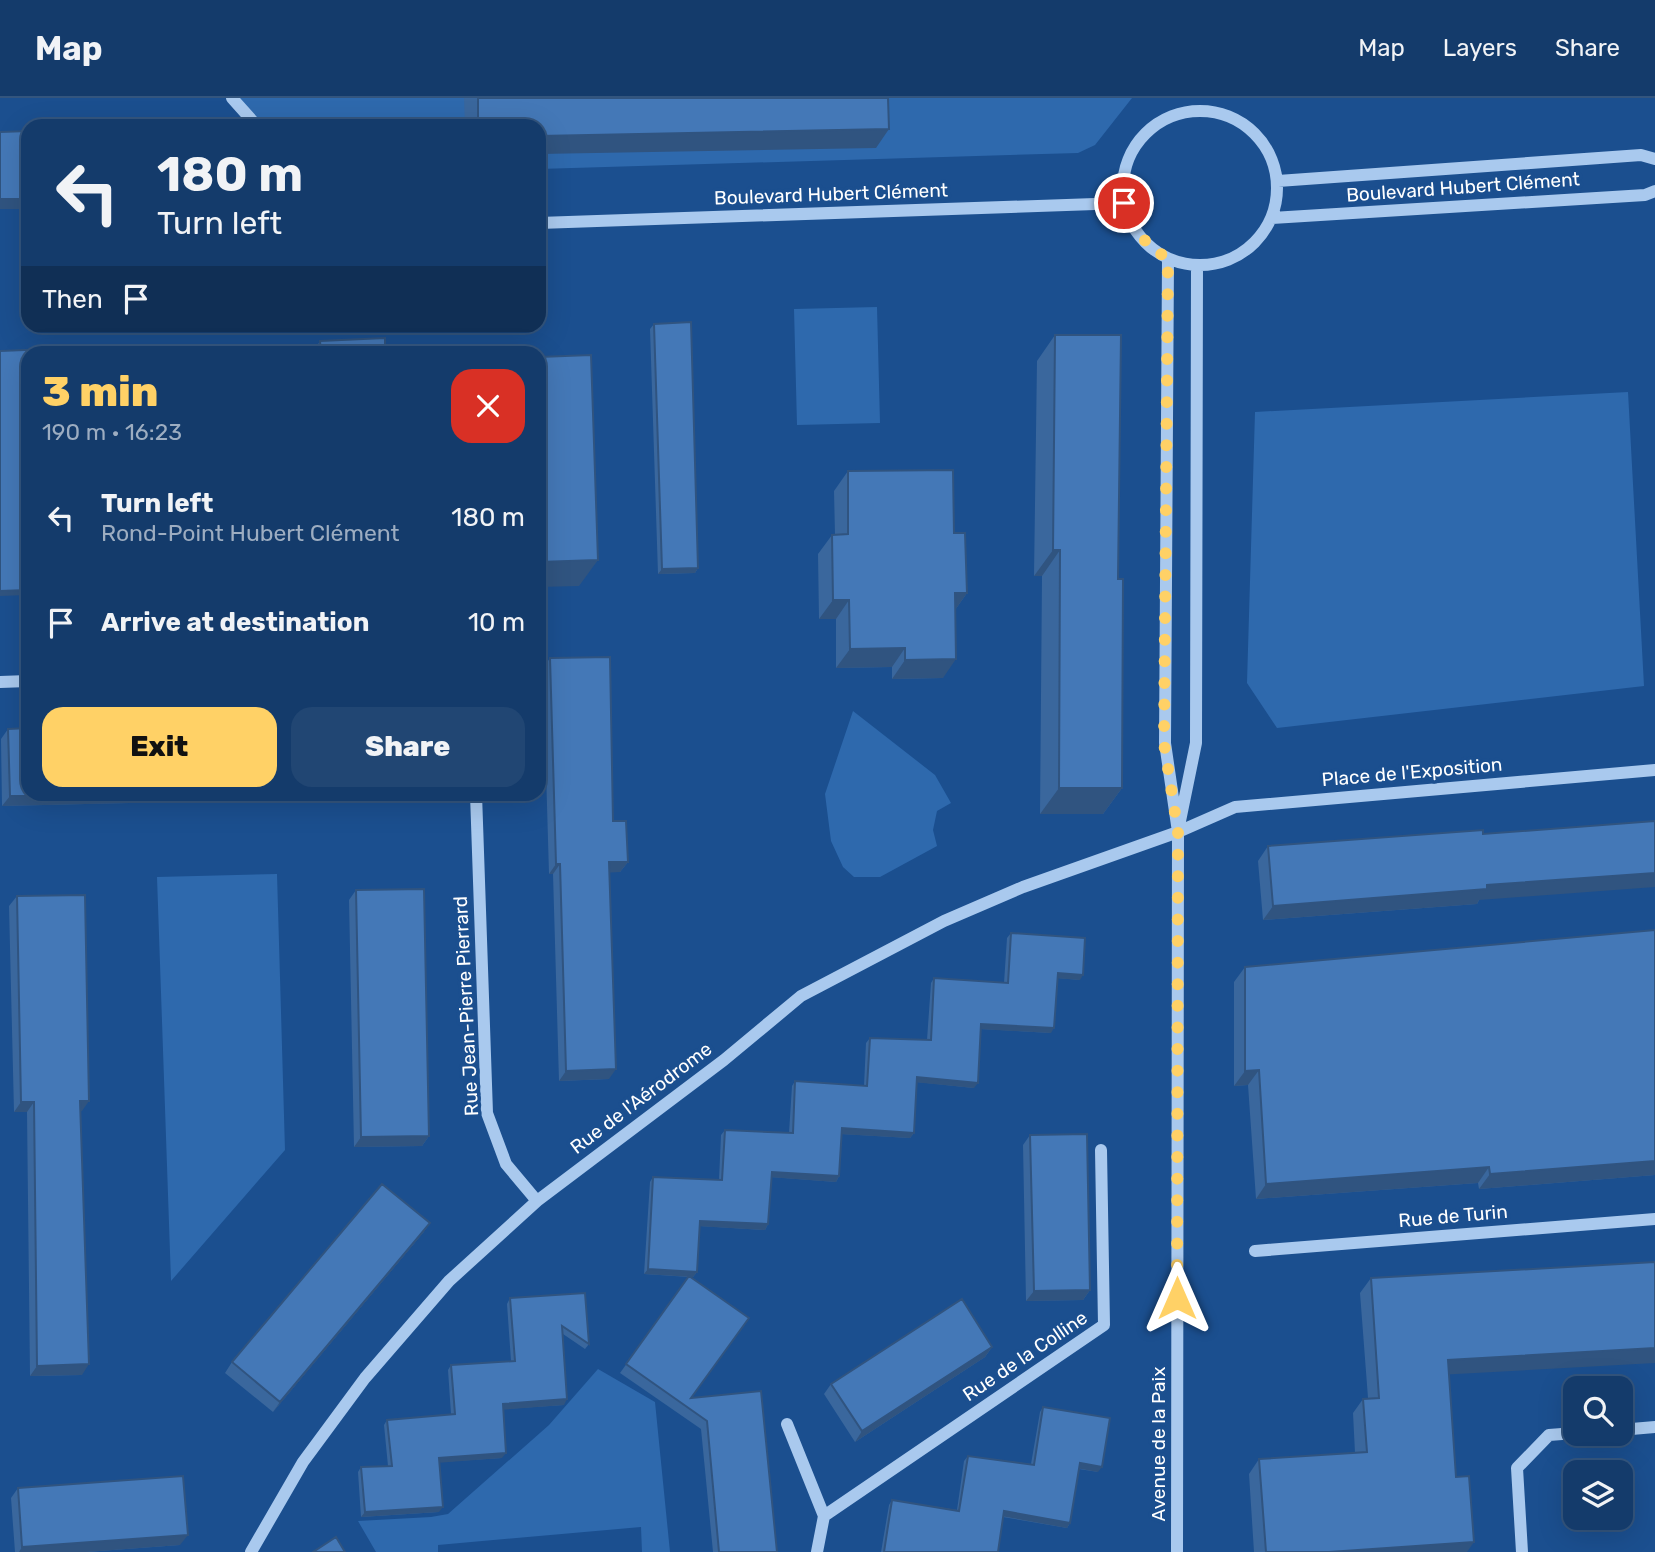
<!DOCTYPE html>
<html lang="en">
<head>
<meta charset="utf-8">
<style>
	:root { --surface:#143b6b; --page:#214673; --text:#f1f3f6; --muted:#9dadc1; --line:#33557e; --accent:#ffd166 }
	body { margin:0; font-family:Rubik,sans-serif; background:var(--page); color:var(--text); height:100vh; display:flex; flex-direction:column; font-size:26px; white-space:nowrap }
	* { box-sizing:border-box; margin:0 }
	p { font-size:23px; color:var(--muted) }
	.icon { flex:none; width:38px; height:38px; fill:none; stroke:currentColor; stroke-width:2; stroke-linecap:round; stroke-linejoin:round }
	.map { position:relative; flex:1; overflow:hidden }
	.details { position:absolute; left:21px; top:248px; width:525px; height:455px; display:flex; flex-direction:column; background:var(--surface); border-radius:21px; box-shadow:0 7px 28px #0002,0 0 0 2px var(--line) }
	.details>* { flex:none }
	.top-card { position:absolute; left:21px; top:21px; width:525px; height:214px; border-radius:21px; box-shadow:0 7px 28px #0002,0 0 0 2px var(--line); background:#143b6b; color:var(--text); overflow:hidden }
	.fabs { position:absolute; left:1563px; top:1278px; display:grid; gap:14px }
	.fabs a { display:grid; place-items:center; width:70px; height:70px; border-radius:14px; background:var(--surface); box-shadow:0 7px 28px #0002,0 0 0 2px var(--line); font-size:35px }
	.pin { position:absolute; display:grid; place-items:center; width:60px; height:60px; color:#fff; margin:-30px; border:4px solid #fff; border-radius:50%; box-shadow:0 2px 7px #0007 }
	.me { position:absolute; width:77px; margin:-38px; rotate:0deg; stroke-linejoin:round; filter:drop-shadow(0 0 5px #0008) }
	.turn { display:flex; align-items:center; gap:24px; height:147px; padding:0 21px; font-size:32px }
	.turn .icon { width:91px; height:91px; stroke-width:2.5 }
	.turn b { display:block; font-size:49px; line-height:60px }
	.then { display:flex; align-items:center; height:66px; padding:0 21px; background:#0003; gap:14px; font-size:26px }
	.round { display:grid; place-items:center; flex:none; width:74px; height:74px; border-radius:21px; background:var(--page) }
	.headline { display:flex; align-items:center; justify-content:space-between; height:119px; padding:0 21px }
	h1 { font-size:42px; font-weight:800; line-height:52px; color:var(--accent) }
	.cta { display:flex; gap:14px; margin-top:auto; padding:14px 21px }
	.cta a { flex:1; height:80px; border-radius:21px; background:var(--accent); color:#111; font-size:28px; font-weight:800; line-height:80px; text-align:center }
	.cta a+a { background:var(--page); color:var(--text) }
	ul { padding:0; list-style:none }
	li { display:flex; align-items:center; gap:21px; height:105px; padding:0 21px }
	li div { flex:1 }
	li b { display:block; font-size:26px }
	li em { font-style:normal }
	header { display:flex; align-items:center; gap:42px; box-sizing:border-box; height:98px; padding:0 35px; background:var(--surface); border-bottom:2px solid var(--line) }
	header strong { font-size:33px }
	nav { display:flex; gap:38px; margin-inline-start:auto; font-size:24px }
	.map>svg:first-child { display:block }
</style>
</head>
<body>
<header>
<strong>Map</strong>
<nav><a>Map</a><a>Layers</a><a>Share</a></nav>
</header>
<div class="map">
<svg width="1655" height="1454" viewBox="0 0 1655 1454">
	<rect width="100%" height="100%" fill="#1b4f8f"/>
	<!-- green -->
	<path fill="#2e69ad" d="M 232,0 L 1132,0 L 1095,47 L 1078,55 L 539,71 L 539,28 L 257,28 Z
		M 877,209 L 880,325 L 797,327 L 794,211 Z
		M 1628,294 L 1644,588 L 1277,630 L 1247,585 L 1255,314 Z
		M 853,613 L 935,677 L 951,705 L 937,713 L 933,732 L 937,748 L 880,779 L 854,779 L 843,769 L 831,743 L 825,696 Z
		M 277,776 L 285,1052 L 171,1183 L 157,779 Z
		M 598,1271 L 655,1304 L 670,1454 L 642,1454 L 641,1429 L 438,1447 L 438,1454 L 376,1454 L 358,1423 L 431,1419 L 448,1416 L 549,1327 Z"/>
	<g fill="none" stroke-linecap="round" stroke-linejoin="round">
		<!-- minor -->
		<path stroke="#a9c9ee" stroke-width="12" d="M 232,0 L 257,28
			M1123 90a77 77 0 1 1 154 0a77 77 0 1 1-154 0Z
			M 1278,83 L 1641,57 L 1655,61
			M 1272,120 L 1645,97 L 1655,93
			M 539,125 L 1124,105
			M 1168,161 L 1165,645 L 1178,734 L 1177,1454
			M 0,584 L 28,583
			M 476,696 L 487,1015 L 506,1066 L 537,1103
			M 1180,723 L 1196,645 L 1197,168
			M 1255,1153 L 1655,1121
			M 787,1326 L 824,1418 L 817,1454
			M 1620,1332 L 1655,1329
			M 824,1418 L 1104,1227 L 1101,1052
			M 251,1454 L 303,1364 L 365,1280 L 449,1183 L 537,1103 L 724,962 L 801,898 L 944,823 L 1023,789 L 1178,734 L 1235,709 L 1655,672
			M 1522,1454 L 1517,1370 L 1549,1337 L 1575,1335"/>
	</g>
	<!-- wall -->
	<path fill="#3a679d" d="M 464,0 L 888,0 L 876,50 L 539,28 L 465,28 Z
		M 654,226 L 698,470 L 695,475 L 658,476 L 650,231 Z
		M 1055,237 L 1118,481 L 1122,690 L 1103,716 L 1040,716 L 1042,478 L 1034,478 L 1037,263 Z
		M 320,243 L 385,256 L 317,256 L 317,248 Z
		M 848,373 L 954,435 L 967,495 L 955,512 L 943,580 L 892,581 L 892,569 L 836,570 L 836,521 L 819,521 L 818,456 L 832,437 L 835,437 L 834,393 Z
		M 550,560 L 613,723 L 628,764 L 620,774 L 609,774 L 609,981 L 559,983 L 553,776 L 549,776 L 543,570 Z
		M 8,631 L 28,696 L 421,696 L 419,698 L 2,708 L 1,641 Z
		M 1268,748 L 1479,802 L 1477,806 L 1263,822 L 1258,763 Z
		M 356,792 L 429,1038 L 422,1048 L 354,1049 L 349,802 Z
		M 17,798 L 82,1013 L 80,1013 L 82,1277 L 30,1278 L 27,1014 L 14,1014 L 9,808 Z
		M 1655,832 L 1655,1077 L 1479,1091 L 1478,1085 L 1256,1101 L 1248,987 L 1234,988 L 1234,884 L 1245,869 Z
		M 1011,835 L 1080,882 L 1058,880 L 1051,935 L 981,931 L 974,990 L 917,984 L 914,1035 L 910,1040 L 842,1036 L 839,1078 L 836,1084 L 771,1079 L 768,1126 L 765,1132 L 700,1128 L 697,1174 L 693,1179 L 691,1179 L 691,1300 L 761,1293 L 777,1454 L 713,1454 L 701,1331 L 620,1275 L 689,1179 L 644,1176 L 650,1084 L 653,1079 L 719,1082 L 721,1037 L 725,1032 L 789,1035 L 792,988 L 795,983 L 864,988 L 866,945 L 870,940 L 927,942 L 931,885 L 934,880 L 1004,885 L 1007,840 Z
		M 1030,1037 L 1090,1192 L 1083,1202 L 1026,1203 L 1023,1047 Z
		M 430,1125 L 423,1135 L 273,1314 L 225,1275 L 232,1264 Z
		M 1371,1180 L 1449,1277 L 1456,1379 L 1467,1454 L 1254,1454 L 1249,1376 L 1259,1361 L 1355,1355 L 1353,1315 L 1363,1301 L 1368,1300 L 1360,1195 Z
		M 585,1195 L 589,1246 L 585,1251 L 563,1236 L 564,1307 L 503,1311 L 502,1360 L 440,1364 L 439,1414 L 361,1419 L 358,1374 L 361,1369 L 388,1368 L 384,1327 L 387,1322 L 451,1316 L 448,1272 L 451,1267 L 511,1263 L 507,1206 L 510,1200 Z
		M 992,1249 L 985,1259 L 855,1344 L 824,1296 L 831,1286 Z
		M 1043,1309 L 1098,1374 L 1079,1371 L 1070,1425 L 1067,1430 L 1003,1419 L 998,1454 L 881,1454 L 889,1407 L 892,1402 L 957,1412 L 964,1363 L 968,1358 L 1031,1366 L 1040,1314 Z
		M 18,1390 L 180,1447 L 86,1454 L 15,1454 L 11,1400 Z"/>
	<!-- shaded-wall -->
	<path fill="#305480" d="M 889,31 L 876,50 L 539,56 L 539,38 Z
		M 0,101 L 28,101 L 28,111 L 0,111 Z
		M 1053,452 L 1060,452 L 1042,478 L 1034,478 Z
		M 598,462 L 579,488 L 539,489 L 539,464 Z
		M 698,470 L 695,475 L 658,476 L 662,471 Z
		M 28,492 L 28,497 L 0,498 L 0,493 Z
		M 955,495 L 967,495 L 953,515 Z
		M 833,502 L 849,502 L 836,521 L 819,521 Z
		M 905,550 L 892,569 L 836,570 L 850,551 Z
		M 956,561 L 943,580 L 892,581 L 905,562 Z
		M 1059,690 L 1122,690 L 1103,716 L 1040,716 Z
		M 71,696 L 421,696 L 419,698 L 2,708 L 10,698 Z
		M 609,764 L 628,764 L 620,774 L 602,775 Z
		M 556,766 L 560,766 L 553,776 L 549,776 Z
		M 1655,775 L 1655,789 L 1479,802 L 1477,806 L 1263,822 L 1273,808 L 1487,787 Z
		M 1058,875 L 1083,877 L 1080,882 L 1054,880 Z
		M 981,926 L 1054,930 L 1051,935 L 977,931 Z
		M 616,971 L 609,981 L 559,983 L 566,973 Z
		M 1259,972 L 1248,987 L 1234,988 L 1245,973 Z
		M 917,979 L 978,985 L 974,990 L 913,984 Z
		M 80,1003 L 89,1003 L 82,1013 L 73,1013 Z
		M 21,1004 L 34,1004 L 27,1014 L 14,1014 Z
		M 842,1030 L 914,1035 L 910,1040 L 838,1036 Z
		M 429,1038 L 422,1048 L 354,1049 L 361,1039 Z
		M 1655,1063 L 1655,1077 L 1479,1091 L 1490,1076 Z
		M 1489,1069 L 1478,1085 L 1256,1101 L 1266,1086 Z
		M 772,1074 L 839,1078 L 836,1084 L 768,1079 Z
		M 700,1123 L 768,1126 L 765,1132 L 696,1128 Z
		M 430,1125 L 423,1135 L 273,1314 L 280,1304 Z
		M 648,1171 L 697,1174 L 693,1179 L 644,1176 Z
		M 1090,1192 L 1083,1202 L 1026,1203 L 1034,1193 Z
		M 992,1249 L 985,1259 L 855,1344 L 862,1333 Z
		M 1655,1250 L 1655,1265 L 1438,1277 L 1448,1262 Z
		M 89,1266 L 82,1277 L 30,1278 L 37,1268 Z
		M 567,1301 L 564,1307 L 499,1312 L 503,1306 Z
		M 506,1355 L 502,1360 L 436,1365 L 439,1360 Z
		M 1080,1365 L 1102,1369 L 1098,1374 L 1076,1370 Z
		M 443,1409 L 439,1414 L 361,1419 L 365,1414 Z
		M 1004,1413 L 1070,1425 L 1067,1430 L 1001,1418 Z
		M 188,1437 L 180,1447 L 86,1454 L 19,1454 L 22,1449 Z
		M 1474,1444 L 1467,1454 L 1329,1454 Z"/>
	<!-- building -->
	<path fill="#4478b7" stroke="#305480" stroke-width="2" d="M 478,0 L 888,0 L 889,31 L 539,38 L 539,28 L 478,28 Z
		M 28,33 L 28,101 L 0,101 L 0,34 Z
		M 691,224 L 698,470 L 662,471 L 654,226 Z
		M 1055,237 L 1121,237 L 1118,481 L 1123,481 L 1122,690 L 1059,690 L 1060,452 L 1053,452 Z
		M 385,240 L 385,256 L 321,256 L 320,243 Z
		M 49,251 L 49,256 L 28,256 L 28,492 L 0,493 L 0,253 Z
		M 591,257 L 598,462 L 539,464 L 539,259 Z
		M 953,372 L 954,435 L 965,435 L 967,495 L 955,495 L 956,561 L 905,562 L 905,550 L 850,551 L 849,502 L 833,502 L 832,437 L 848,436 L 848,373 Z
		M 610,559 L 613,723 L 626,723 L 628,764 L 609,764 L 616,971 L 566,973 L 560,766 L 556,766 L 550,560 Z
		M 28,630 L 28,696 L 71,696 L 10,698 L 8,631 Z
		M 1655,723 L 1655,775 L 1487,787 L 1487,791 L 1273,808 L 1268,748 L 1483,732 L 1483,736 Z
		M 424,791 L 429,1038 L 361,1039 L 356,792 Z
		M 85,797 L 89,1003 L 80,1003 L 89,1266 L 37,1268 L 34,1004 L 21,1004 L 17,798 Z
		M 1655,832 L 1655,1063 L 1490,1076 L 1489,1069 L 1266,1086 L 1259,972 L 1245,973 L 1245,869 Z
		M 1011,835 L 1085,840 L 1083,877 L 1058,875 L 1054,930 L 981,926 L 978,985 L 917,979 L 914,1035 L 842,1030 L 839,1078 L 772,1074 L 768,1126 L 700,1123 L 697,1174 L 648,1171 L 653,1079 L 722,1082 L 725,1032 L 793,1035 L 795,983 L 867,988 L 870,940 L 931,942 L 934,880 L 1008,885 Z
		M 1087,1036 L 1090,1192 L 1034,1193 L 1030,1037 Z
		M 382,1086 L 430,1125 L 280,1304 L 232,1264 Z
		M 1655,1164 L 1655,1250 L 1448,1262 L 1456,1379 L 1469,1378 L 1474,1444 L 1329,1454 L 1266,1454 L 1259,1361 L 1367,1354 L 1363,1301 L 1379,1300 L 1371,1180 Z
		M 689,1178 L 749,1220 L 691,1300 L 761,1293 L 777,1454 L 719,1454 L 707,1323 L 626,1266 Z
		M 585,1195 L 589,1246 L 562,1228 L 567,1301 L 503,1306 L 506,1355 L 439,1360 L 443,1409 L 365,1414 L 361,1369 L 392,1368 L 387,1322 L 455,1316 L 451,1267 L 515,1263 L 510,1200 Z
		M 962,1201 L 992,1249 L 862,1333 L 831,1286 Z
		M 1043,1309 L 1110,1320 L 1102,1369 L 1080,1365 L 1070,1425 L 1004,1413 L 998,1454 L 884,1454 L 892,1402 L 959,1413 L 968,1358 L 1034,1367 Z
		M 183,1378 L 188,1437 L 22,1449 L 18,1390 Z
		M 336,1439 L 345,1454 L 313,1454 Z"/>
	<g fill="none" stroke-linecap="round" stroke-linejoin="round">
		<!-- route -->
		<path stroke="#ffd166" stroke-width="12" stroke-dasharray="0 21.6" d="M 1124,105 C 1134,133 1143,144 1168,161 L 1164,645 L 1178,734 L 1177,1200"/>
	</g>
	<g text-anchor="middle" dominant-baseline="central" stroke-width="7" stroke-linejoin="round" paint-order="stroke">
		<!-- street labels -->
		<g font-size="19" fill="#fff" stroke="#1b4f8f">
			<text transform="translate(1463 89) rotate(-4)">Boulevard Hubert Clément</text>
			<text transform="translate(831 96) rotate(-2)">Boulevard Hubert Clément</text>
			<text transform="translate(1412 674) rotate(-5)">Place de l'Exposition</text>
			<text transform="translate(466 908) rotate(-93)">Rue Jean-Pierre Pierrard</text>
			<text transform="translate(641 1000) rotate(-37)">Rue de l'Aérodrome</text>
			<text transform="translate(1453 1118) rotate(-5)">Rue de Turin</text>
			<text transform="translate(1025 1258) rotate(-34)">Rue de la Colline</text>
			<text transform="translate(1158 1346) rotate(-90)">Avenue de la Paix</text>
		</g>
	</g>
</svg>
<div class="fabs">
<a><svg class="icon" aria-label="search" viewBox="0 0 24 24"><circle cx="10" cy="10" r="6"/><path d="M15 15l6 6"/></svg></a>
<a><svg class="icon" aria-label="layers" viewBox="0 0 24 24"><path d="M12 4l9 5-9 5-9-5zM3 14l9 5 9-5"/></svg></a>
</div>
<div class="pin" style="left:1124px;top:105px;background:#d93025"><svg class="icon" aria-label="arrive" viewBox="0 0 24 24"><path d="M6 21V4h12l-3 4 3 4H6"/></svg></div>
<svg class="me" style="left:1177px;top:1200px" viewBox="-20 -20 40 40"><path d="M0-17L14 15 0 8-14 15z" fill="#ffd166" stroke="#fff" stroke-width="4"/></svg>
<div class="top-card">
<div class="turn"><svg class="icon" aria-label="left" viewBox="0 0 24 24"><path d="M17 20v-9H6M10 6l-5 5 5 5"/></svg><div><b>180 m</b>Turn left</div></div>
<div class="then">Then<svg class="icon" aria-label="arrive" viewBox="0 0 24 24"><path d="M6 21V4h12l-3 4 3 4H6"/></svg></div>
</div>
<section class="details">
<div class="headline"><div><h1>3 min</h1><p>190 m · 16:23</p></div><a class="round" style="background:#d93025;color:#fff"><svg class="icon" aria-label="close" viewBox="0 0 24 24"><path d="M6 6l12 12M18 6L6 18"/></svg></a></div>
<ul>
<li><svg class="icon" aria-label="left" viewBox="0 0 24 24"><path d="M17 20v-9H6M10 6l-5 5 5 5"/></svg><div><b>Turn left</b><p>Rond-Point Hubert Clément</p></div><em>180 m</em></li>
<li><svg class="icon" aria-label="arrive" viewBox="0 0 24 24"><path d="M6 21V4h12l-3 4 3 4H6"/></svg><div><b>Arrive at destination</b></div><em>10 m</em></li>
</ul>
<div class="cta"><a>Exit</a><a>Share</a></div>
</section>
</div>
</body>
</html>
